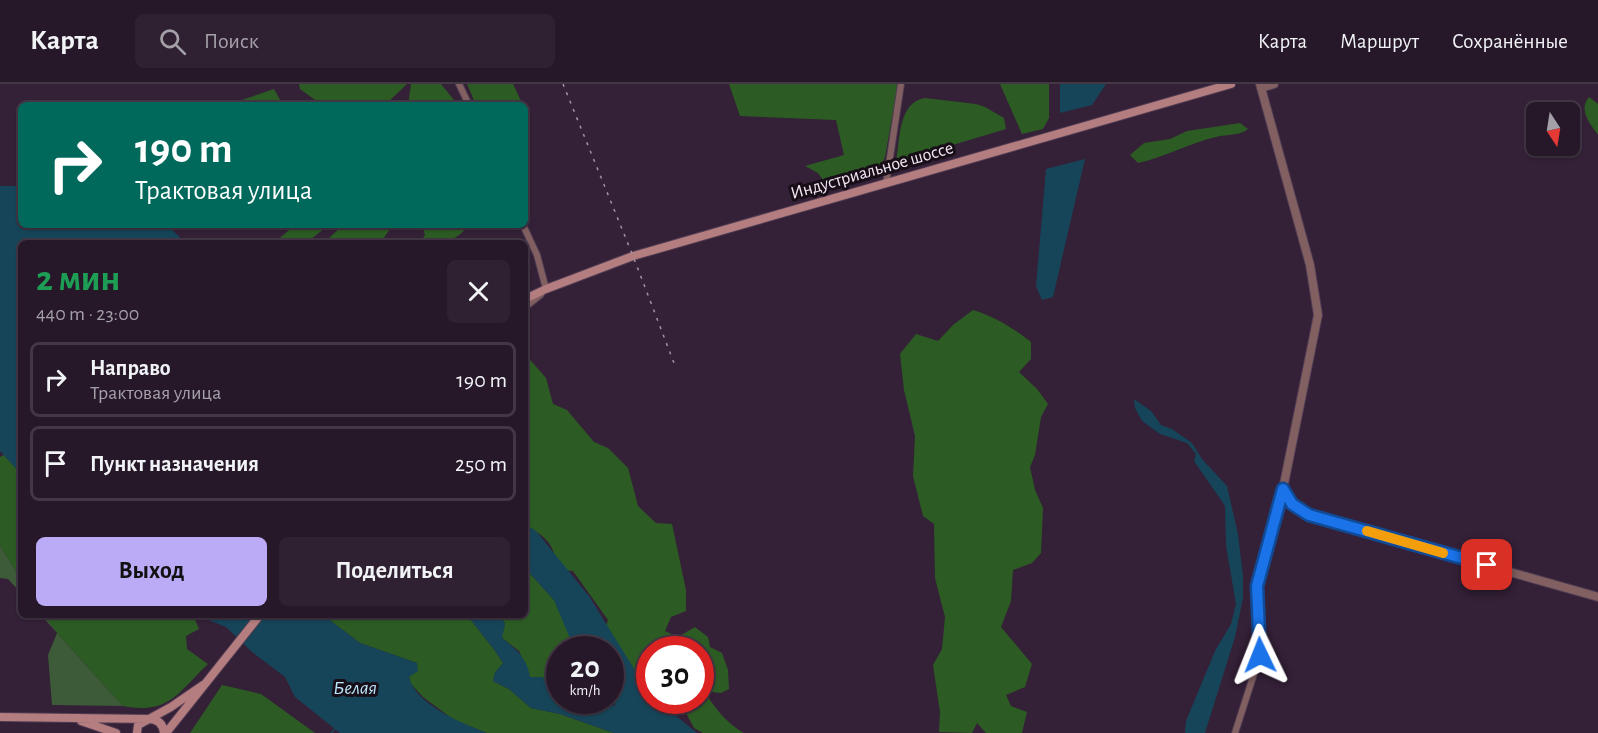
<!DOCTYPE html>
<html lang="ru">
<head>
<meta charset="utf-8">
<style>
	:root { --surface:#271829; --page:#2f2131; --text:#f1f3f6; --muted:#a4a0a8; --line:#433746; --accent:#bbaaf6 }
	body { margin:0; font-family:"Alegreya Sans",sans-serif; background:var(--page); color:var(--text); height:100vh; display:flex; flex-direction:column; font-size:22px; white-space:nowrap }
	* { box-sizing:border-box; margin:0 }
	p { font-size:20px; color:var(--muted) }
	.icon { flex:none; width:33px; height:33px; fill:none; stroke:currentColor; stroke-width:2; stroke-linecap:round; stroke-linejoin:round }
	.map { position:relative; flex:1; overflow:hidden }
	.panel { position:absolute; left:18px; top:156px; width:510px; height:378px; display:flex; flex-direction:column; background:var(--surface); border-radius:9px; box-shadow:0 2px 4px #0004,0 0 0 2px var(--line) }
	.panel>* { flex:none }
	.banner { position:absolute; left:18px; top:18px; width:510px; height:126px; border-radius:9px; box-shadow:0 2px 4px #0004,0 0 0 2px var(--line); background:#00695c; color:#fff; overflow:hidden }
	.needle { width:39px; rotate:168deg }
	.controls { position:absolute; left:1526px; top:18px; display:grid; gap:12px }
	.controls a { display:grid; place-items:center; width:54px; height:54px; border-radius:9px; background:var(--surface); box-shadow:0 2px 4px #0004,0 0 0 2px var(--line); font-size:30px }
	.speed { position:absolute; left:546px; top:552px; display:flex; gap:12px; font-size:30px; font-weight:700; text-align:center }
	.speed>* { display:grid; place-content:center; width:78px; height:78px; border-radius:50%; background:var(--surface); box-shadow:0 2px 4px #0004,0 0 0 2px var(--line); line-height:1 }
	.speed small { font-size:15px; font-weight:400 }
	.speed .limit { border:9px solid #d22; background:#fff; color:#111 }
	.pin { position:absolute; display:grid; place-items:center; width:51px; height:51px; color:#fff; margin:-26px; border-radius:12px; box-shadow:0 3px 9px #0006 }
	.me { position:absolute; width:66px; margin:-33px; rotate:358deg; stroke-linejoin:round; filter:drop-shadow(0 0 4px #0008) }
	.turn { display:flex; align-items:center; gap:21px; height:126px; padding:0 18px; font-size:27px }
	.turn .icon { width:78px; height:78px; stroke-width:2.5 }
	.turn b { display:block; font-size:42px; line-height:51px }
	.round { display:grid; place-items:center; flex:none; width:63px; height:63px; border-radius:9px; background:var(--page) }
	.overview { display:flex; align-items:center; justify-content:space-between; height:102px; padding:0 18px }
	h1 { font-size:36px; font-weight:700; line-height:45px; color:#1e9e55 }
	.primary-button { display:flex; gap:12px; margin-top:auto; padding:12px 18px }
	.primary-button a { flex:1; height:69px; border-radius:9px; background:var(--accent); color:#111; font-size:24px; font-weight:700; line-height:69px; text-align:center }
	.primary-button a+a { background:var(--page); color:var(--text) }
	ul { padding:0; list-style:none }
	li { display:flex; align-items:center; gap:18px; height:75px; margin:0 12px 9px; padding:0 6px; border:3px solid var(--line); border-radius:9px }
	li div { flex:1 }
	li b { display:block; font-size:22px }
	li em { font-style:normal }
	header { display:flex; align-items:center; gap:36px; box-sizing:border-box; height:84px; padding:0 30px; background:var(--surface); border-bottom:2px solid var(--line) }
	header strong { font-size:28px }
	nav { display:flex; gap:33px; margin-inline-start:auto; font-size:21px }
	.search { width:420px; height:54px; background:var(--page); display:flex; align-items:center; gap:15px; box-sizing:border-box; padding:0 21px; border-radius:9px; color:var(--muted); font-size:22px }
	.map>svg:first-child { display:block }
</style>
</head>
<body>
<header>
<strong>Карта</strong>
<div class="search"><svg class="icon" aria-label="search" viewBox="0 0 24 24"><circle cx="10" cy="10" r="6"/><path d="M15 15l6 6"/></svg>Поиск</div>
<nav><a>Карта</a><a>Маршрут</a><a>Сохранённые</a></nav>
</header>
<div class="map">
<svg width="1598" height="649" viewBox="0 0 1598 649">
	<rect width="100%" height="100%" fill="#342037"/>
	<!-- green -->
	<path fill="#3e5b39" d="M 0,461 L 21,496 L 21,509 L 8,495 L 0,494 Z
		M 41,531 L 45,531 L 57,549 L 123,622 L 52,621 L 48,571 L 57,549 Z"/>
	<!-- forest -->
	<path fill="#2c5c24" d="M 299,0 L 407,0 L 385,21 L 322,21 L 300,5 Z
		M 411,0 L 441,0 L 458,21 L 408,21 Z
		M 467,0 L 513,0 L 523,21 L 476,21 Z
		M 729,0 L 898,0 L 885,73 L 881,82 L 851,91 L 847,102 L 834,105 L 826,100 L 818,89 L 805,82 L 844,71 L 836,36 L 740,32 Z
		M 1000,0 L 1049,0 L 1049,34 L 1043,45 L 1022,50 Z
		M 274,5 L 283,21 L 227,21 Z
		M 1589,13 L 1598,20 L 1598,51 C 1590,40 1578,26 1589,13 Z
		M 925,14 L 976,20 L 985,23 L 1004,34 L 1006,45 L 896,78 C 900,56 898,18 925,14 Z
		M 1240,39 L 1248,45 C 1240,52 1227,50 1216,53 C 1190,59 1165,73 1138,79 L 1130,71 L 1144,59 L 1170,55 L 1187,47 Z
		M 295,141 L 329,141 L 306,159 L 274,159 Z
		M 343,141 L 393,141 L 380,159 L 324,159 Z
		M 422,141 L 468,141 C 457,158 442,159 423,159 L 421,157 L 425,151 Z
		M 973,226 C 996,233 1013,244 1031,258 L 1031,275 L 1019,288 L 1037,305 L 1048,320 L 1041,333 L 1035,371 L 1030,383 L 1035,406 L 1043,424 L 1041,469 L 1032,479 L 1013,486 L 1011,517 L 1001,543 L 1032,580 L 1025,603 L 1006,611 L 1011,622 L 1027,628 L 1022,649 L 986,649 L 977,639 L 972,649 L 939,648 L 940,628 L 933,581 L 942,565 L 945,533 L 935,494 L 934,440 L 923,432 L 913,392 L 915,352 L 904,306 L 900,270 L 916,250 L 938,257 L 953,241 Z
		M 525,270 L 546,294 L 553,320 L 567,326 L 594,358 L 608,364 L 628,384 L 638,422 L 656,439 L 672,440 L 686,506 L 686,527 L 671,533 L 665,547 L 678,553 L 695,543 L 708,553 L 710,563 L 722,569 L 728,586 L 729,605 L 721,609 L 704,607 C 715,624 726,639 744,649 L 703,649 L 694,644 L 685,627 L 660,618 L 659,617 L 700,616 L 700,566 L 650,566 L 649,606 L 610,566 L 603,551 L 608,536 L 573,487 L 563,486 C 556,478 555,468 549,459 C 543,451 533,446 525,440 Z
		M 4,371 L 21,390 L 21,496 L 0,461 L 0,373 Z
		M 525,484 L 554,516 L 576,565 L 560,566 L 559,601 L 541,593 L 530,593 L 519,567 L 501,553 L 505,540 L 500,531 L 525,531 Z
		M 45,531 L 193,531 L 199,545 L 186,552 L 187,565 L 208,580 C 178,608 170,631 123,622 L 57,549 Z
		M 323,531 L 467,531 L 493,564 L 503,579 L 495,589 L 493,597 L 509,605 L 531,624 L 560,630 L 614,649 L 487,649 L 454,636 L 423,613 L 411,600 L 409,593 L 417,579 L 360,559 Z
		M 222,601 L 261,610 L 315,649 L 190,649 Z"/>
	<!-- water -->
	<path fill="#164559" d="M 1060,0 L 1106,0 L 1092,21 L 1060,29 Z
		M 1085,75 L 1053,213 L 1042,216 L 1036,202 L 1046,85 Z
		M 0,102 L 21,102 L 21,141 L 167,141 L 186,159 L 21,159 L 21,390 L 0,367 Z
		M 1134,315 L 1151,327 L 1161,341 L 1172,345 L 1192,359 L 1202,375 L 1227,402 L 1238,450 L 1243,492 L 1243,514 L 1235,553 L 1205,649 L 1185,649 L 1186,637 L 1215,567 L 1231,540 L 1236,520 L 1226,462 L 1225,422 L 1194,377 L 1196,370 L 1187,359 L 1160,350 L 1142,337 L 1135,324 Z
		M 525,440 L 536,447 L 589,512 L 649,609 L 650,616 L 658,617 L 697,649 L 614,649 L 560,630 L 531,624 L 509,605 L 493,597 L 495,589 L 503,579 L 493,564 L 467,531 L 500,531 L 505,540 L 502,554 C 516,565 527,574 530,593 L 541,593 L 559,601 L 560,616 L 592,617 L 615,622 L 615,607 L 611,605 L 610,566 L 574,564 L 554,516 L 525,484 Z
		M 196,531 L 323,531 L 360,559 L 417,579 L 418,587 L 409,593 C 415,620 463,640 487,649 L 340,649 L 295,613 L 285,593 L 252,568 L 226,543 Z"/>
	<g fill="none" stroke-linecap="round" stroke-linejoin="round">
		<!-- stream -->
		<path stroke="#164559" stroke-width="1.5" d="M 331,649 L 335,645"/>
		<!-- minor casing -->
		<g stroke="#4f3c52" stroke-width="8">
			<path id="minor" d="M 459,0 L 469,21
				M 886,100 L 901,0
				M 523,141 L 537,171 L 546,205
				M 1235,649 L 1260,571 L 1258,502 L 1275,430 L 1283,405"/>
		</g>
		<!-- tertiary casing -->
		<g stroke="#4f3c52" stroke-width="10">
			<path id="tertiary" d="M 1260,0 L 1310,181 L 1318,231 L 1283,405 L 1292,420 L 1309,431 L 1598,513
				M 1261,4 L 1274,0
				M 525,222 L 540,210"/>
		</g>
		<!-- secondary casing -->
		<g stroke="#4f3c52" stroke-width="10">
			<path id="secondary" d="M 525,215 L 546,205 L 633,172 L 1231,0
				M 0,633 L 149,635 L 171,623 L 203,601
				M 81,637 L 116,649
				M 137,649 L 138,641 L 149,635 C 158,635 163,640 164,649
				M 166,649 L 260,531"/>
		</g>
		<!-- minor -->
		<use href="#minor" stroke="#825f60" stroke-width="6"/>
		<!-- tertiary -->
		<use href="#tertiary" stroke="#825f60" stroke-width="8"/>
		<!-- secondary -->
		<use href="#secondary" stroke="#b47d7f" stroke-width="8"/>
		<!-- rail -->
		<path stroke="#a292a4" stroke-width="1.5" stroke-dasharray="3 6" stroke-linecap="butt" d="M 563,0 L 633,172 L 674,279"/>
	</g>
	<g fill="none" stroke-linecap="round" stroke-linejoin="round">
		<!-- route casing -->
		<g stroke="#114b97" stroke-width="15">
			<path id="route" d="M 1260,571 L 1257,502 L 1283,405 L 1292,420 L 1309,431 L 1487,481"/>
		</g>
		<!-- route -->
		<use href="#route" stroke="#1a73e8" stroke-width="10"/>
		<!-- slow -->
		<path stroke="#f59e0b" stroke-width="10" d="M 1367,447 L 1443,469"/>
	</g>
	<g text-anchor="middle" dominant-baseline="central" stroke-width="6" stroke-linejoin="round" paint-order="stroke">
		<!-- street labels -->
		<g font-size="18" fill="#f5e8f6" stroke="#170e18">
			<text transform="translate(872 87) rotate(-16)">Индустриальное шоссе</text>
		</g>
		<!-- water labels -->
		<g font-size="20" font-style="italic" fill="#bce6fb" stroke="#170e18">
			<text x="355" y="604">Белая</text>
		</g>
	</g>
</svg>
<div class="controls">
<a><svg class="needle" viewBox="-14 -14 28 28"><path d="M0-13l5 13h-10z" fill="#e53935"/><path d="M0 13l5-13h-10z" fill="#a4a0a8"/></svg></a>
</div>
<div class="speed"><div>20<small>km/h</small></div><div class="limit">30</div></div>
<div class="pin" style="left:1487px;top:481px;background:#d93025"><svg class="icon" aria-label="arrive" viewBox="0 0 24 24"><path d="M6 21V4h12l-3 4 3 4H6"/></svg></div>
<svg class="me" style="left:1260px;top:571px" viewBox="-20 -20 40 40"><path d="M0-17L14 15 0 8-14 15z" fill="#1a73e8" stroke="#fff" stroke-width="4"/></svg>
<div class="banner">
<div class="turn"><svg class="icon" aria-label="right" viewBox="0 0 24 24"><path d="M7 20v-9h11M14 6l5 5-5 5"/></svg><div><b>190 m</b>Трактовая улица</div></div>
</div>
<section class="panel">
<div class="overview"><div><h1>2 мин</h1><p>440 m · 23:00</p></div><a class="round"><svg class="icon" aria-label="close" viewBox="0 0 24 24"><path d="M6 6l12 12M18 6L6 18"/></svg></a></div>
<ul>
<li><svg class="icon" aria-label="right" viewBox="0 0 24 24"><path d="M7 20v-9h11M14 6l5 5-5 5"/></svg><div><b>Направо</b><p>Трактовая улица</p></div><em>190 m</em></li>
<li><svg class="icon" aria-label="arrive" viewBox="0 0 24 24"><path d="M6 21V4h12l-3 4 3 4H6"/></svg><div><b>Пункт назначения</b></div><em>250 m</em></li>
</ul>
<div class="primary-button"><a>Выход</a><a>Поделиться</a></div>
</section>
</div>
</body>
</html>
